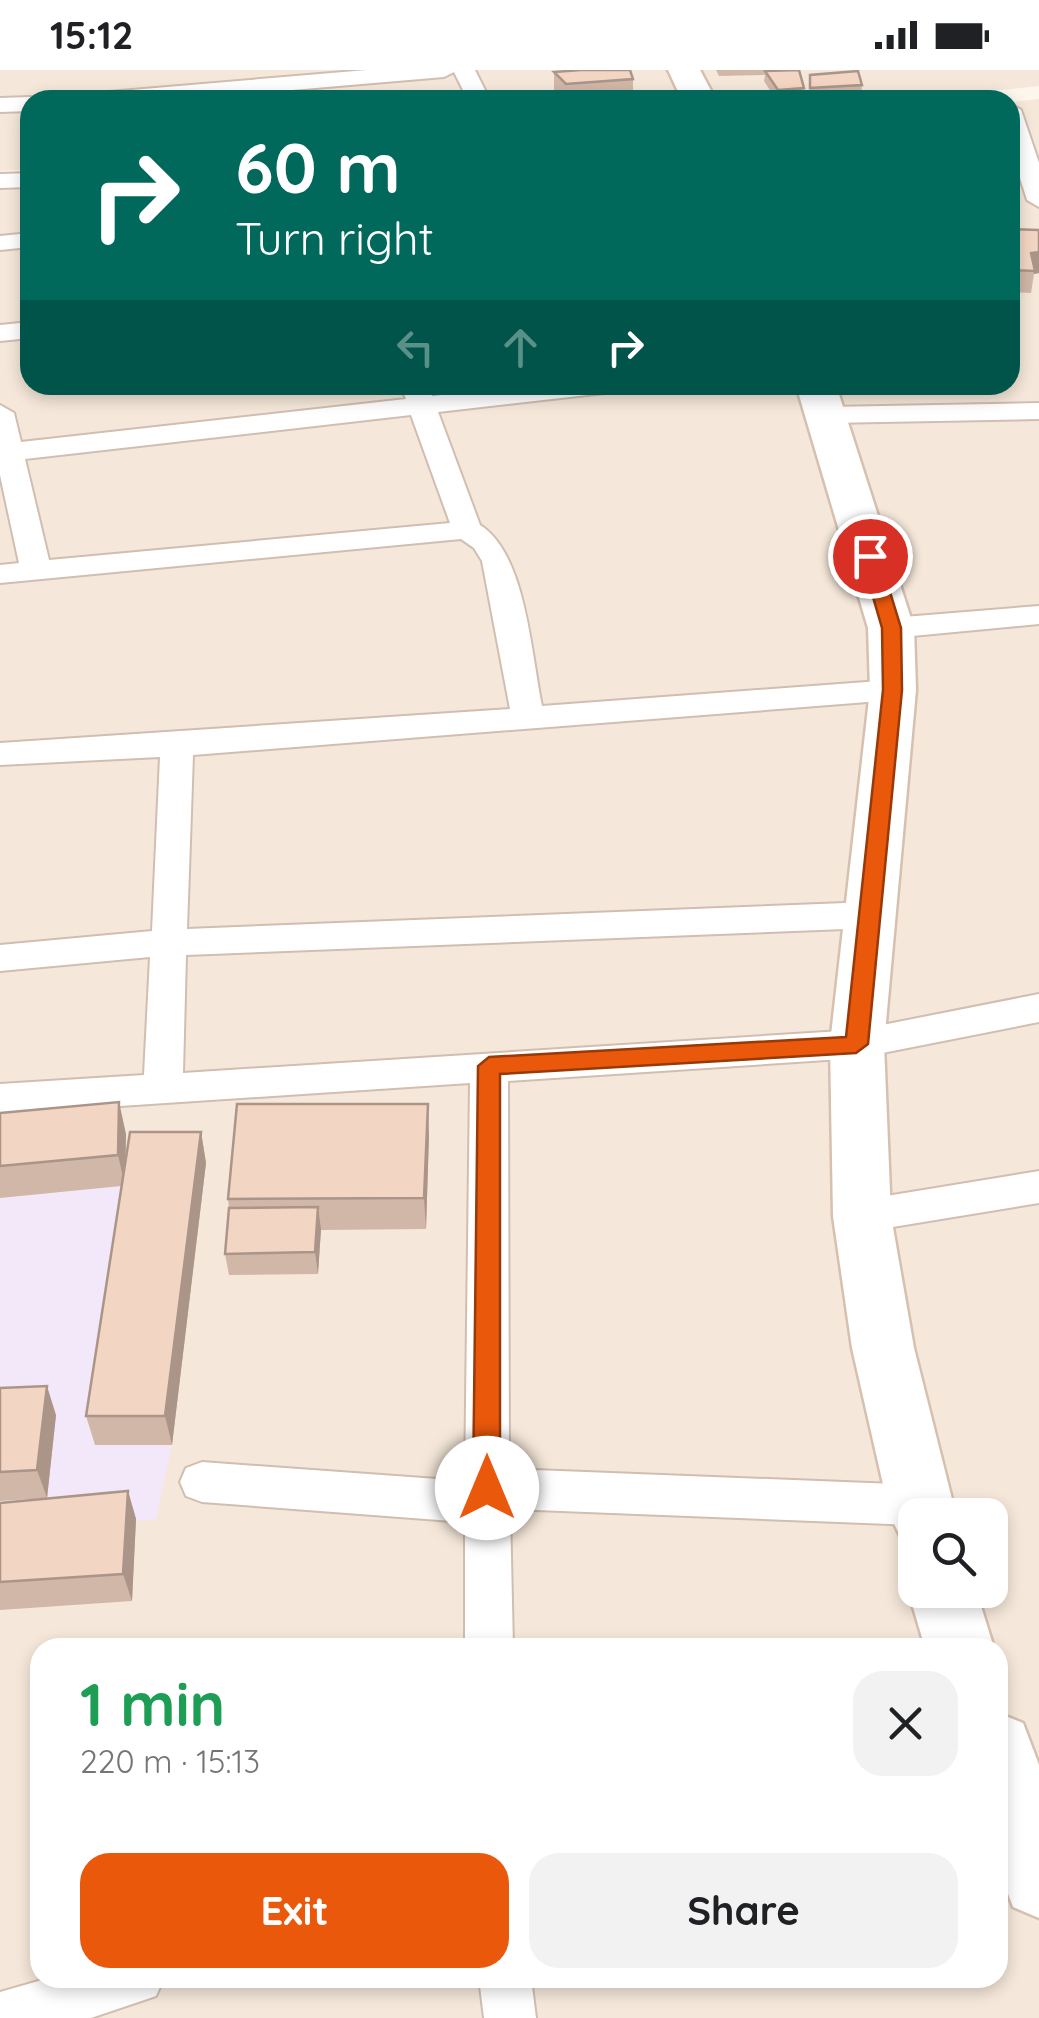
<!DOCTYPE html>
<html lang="en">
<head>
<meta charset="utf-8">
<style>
	:root { --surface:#fff; --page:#f2f2f2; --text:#202124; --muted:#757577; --accent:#ea580c }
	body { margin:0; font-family:Quicksand,sans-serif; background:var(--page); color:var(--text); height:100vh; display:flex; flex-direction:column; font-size:38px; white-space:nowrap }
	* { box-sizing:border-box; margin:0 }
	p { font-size:32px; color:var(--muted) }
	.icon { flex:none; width:55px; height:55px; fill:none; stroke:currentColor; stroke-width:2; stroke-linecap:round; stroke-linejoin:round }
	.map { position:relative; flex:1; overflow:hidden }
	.side { position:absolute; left:30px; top:1568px; width:978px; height:350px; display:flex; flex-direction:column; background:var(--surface); border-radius:30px; box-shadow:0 5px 15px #0003 }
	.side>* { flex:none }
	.hud { position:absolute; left:20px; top:20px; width:1000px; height:305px; border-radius:30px; box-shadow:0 5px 15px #0003; background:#00695c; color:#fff; overflow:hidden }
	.controls { position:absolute; left:898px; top:1428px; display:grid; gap:20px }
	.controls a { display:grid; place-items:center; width:110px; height:110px; border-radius:20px; background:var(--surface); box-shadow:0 5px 15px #0003; font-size:50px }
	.pin { position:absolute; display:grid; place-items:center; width:85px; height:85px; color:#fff; margin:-42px; border:5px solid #fff; border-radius:50%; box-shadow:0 2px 10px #0007 }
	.me { position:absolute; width:110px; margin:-55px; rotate:0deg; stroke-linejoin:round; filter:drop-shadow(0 0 8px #0008) }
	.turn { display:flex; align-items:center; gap:35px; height:210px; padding:0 50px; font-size:45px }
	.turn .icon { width:130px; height:130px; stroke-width:2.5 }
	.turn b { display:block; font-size:70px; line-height:85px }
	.lanes { display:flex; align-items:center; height:95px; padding:0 50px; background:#0003; justify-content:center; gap:50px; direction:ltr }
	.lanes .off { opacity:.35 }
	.round { display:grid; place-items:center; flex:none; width:105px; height:105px; border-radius:30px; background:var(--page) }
	.overview { display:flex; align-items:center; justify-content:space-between; height:170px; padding:0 50px }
	h1 { font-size:60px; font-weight:700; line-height:75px; color:#1e9e55 }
	.action { display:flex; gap:20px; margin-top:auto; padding:20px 50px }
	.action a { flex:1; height:115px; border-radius:30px; background:var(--accent); color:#fff; font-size:40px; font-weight:700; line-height:115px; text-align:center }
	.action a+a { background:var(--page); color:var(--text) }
	.status { display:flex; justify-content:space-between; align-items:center; height:70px; padding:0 50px; background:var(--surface); direction:ltr }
	.status svg { height:28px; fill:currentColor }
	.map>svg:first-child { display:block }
</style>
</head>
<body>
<div class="status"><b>15:12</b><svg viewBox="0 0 49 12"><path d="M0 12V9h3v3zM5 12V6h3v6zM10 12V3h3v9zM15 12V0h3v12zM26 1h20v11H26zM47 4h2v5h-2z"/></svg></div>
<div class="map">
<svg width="1039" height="1948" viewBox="0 0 1039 1948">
	<rect width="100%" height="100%" fill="#fdf6ec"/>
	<!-- residential -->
	<path fill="#f5e8da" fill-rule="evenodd" d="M 0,0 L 1039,0 L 1039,16 L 904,30 L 30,30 L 30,99 L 0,101 Z
		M 1039,29 L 1039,1948 L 0,1948 L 0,109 L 30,107 L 30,315 L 1010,315 L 1010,32 ZM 915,1445 L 990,1445 L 990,1520 L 915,1520 ZM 40,1578 L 998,1578 L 998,1908 L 40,1908 Z"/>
	<!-- education -->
	<path fill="#f3e8fa" d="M 133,1115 L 95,1374 L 172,1375 L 156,1449 L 0,1462 L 0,1128 Z"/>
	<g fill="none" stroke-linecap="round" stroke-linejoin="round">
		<!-- street casing -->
		<g stroke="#d1beb0" stroke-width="4">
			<path id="street" d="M 367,0 L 475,0 L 490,30 L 468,30 L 454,2 L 444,7 L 174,30 L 85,30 L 96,23 Z
				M 30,27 L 39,30 L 30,30 L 30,41 L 0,42 L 0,28 Z
				M 1010,33 L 1021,40 L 1039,93 L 1039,137 L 1027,130 L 1010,76 Z
				M 30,103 L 30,117 L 0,118 L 0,104 Z
				M 30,163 L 30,177 L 0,180 L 0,166 Z
				M 30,252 L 30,268 L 0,271 L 0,255 Z
				M 400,315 L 428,315 L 432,326 L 533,315 L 619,315 L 605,323 L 438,342 L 480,455 C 526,484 531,584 542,636 L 893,610 L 904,613 L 909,620 L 904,627 L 893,630 L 193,685 L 187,859 L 871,832 L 884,836 L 889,845 L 884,854 L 871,858 L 186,885 L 183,1003 L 857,960 L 1039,924 L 1039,952 L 857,988 L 508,1011 L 509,1399 L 920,1415 L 936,1421 L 942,1435 L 938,1445 L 915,1445 L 915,1455 L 510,1439 L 513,1578 L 465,1578 L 465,1452 L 202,1432 L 186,1426 L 180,1412 L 186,1398 L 202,1392 L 465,1411 L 470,1013 L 0,1044 L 0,1014 L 144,1005 L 150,887 L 0,901 L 0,875 L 152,861 L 160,687 L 0,695 L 0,673 L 510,639 L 482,491 L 474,478 L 461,469 L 0,513 L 0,495 L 19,493 L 0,405 L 0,335 L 14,343 L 21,372 L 406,329 ZM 411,345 L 450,453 L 49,490 L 25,389 Z
				M 1039,333 L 1039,349 L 828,353 L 814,345 L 828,337 Z
				M 1039,536 L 1039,554 L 891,568 L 880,565 L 876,558 L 880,551 L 891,548 Z
				M 1039,1101 L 1039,1133 L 862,1162 L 848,1158 L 842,1146 L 848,1134 L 862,1130 Z
				M 49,1908 L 164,1908 L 156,1926 L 91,1948 L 0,1948 L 0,1922 Z
				M 479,1908 L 531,1908 L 536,1948 L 484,1948 Z"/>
		</g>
		<!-- secondary casing -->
		<g stroke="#d6c0b0" stroke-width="5">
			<path id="secondary" d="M 668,0 L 700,0 L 716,30 L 682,30 Z
				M 796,315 L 836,315 L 914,558 L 916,620 L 884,974 L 891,1146 L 914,1278 L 956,1445 L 915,1445 L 915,1472 L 900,1466 L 890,1445 L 852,1278 L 833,1146 L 830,974 L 870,620 L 868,558 Z
				M 915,1505 L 915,1520 L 976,1520 L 994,1578 L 925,1578 L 908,1520 Z
				M 998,1643 L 1023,1653 L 1039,1695 L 1039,1848 L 1013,1837 L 998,1797 Z"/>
		</g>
		<!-- street -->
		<use href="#street" fill="#fff" fill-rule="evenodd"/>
		<!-- secondary -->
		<use href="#secondary" fill="#fff" fill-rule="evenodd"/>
	</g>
	<!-- wall -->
	<path fill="#d1b7a8" d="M 716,0 L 799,0 L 804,18 L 803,29 L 776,30 L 764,11 L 765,5 L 719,6 Z
		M 554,2 L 633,9 L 633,30 L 561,30 L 554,23 Z
		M 810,5 L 862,15 L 861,26 L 809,29 Z
		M 1010,159 L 1039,160 L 1039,203 L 1034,204 L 1031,223 L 1010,222 Z
		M 0,1043 L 126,1064 L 125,1088 L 201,1062 L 206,1093 L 172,1375 L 95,1375 L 86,1346 L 121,1116 L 0,1128 Z
		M 429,1065 L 426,1159 L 321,1160 L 318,1204 L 229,1205 L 225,1184 L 229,1138 L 228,1129 Z
		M 0,1318 L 56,1345 L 47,1428 L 0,1431 Z
		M 128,1421 L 136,1449 L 132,1531 L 0,1540 L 0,1433 Z"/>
	<!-- shaded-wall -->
	<path fill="#aa9588" d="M 1039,182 L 1039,203 L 1034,204 L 1031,183 Z
		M 119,1032 L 126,1064 L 125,1116 L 118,1085 Z
		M 428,1034 L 429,1065 L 426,1159 L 424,1128 Z
		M 201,1062 L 206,1093 L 172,1375 L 165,1346 Z
		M 318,1137 L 321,1159 L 318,1204 L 315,1182 Z
		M 47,1316 L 56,1345 L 47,1428 L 37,1400 Z
		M 128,1421 L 136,1449 L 132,1531 L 123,1504 Z"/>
	<!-- building -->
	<path fill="#f3d5c3" stroke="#aa9588" stroke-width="2.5" d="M 581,0 L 630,0 L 633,9 L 566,14 L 554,2 Z
		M 799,0 L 804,18 L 778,20 L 765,1 Z
		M 858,1 L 862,15 L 810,18 L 810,5 Z
		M 1010,159 L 1039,160 L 1039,182 L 1031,183 L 1035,201 L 1010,200 Z
		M 119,1032 L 118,1085 L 0,1096 L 0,1043 Z
		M 237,1034 L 428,1034 L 424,1128 L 228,1129 Z
		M 130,1062 L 201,1062 L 165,1346 L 86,1346 Z
		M 318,1137 L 315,1182 L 225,1184 L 229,1138 Z
		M 47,1316 L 37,1400 L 0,1402 L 0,1318 Z
		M 128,1421 L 123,1504 L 0,1512 L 0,1433 Z"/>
	<!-- route -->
	<path fill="#ea580c" stroke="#983908" stroke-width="2.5" d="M 870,480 L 879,486 L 901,558 L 902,620 L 868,974 L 856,983 L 500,1004 L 500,1418 L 496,1427 L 487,1430 L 477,1427 L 473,1418 L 478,996 L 489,987 L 846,967 L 883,620 L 882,558 L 861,486 Z"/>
</svg>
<div class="controls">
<a><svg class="icon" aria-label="search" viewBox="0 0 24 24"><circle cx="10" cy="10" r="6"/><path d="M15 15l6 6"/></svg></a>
</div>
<div class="pin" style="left:870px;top:486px;background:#d93025"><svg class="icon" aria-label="arrive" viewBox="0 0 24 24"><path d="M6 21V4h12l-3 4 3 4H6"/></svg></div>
<svg class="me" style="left:487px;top:1418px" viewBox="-20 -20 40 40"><circle r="19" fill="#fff"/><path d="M0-13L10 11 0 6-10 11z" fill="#ea580c"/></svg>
<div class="hud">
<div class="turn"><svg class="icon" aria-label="right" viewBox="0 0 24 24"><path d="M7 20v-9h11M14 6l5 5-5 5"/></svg><div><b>60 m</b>Turn right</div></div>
<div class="lanes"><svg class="icon off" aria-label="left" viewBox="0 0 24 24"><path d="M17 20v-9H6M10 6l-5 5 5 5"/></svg><svg class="icon off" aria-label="ahead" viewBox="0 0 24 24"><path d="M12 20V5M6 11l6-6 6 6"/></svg><svg class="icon" aria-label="right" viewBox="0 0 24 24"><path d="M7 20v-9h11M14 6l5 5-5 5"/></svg></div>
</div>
<section class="side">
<div class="overview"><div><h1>1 min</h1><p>220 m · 15:13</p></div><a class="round"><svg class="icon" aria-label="close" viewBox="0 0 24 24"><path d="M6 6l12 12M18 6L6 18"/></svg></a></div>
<div class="action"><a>Exit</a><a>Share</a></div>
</section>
</div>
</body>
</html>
